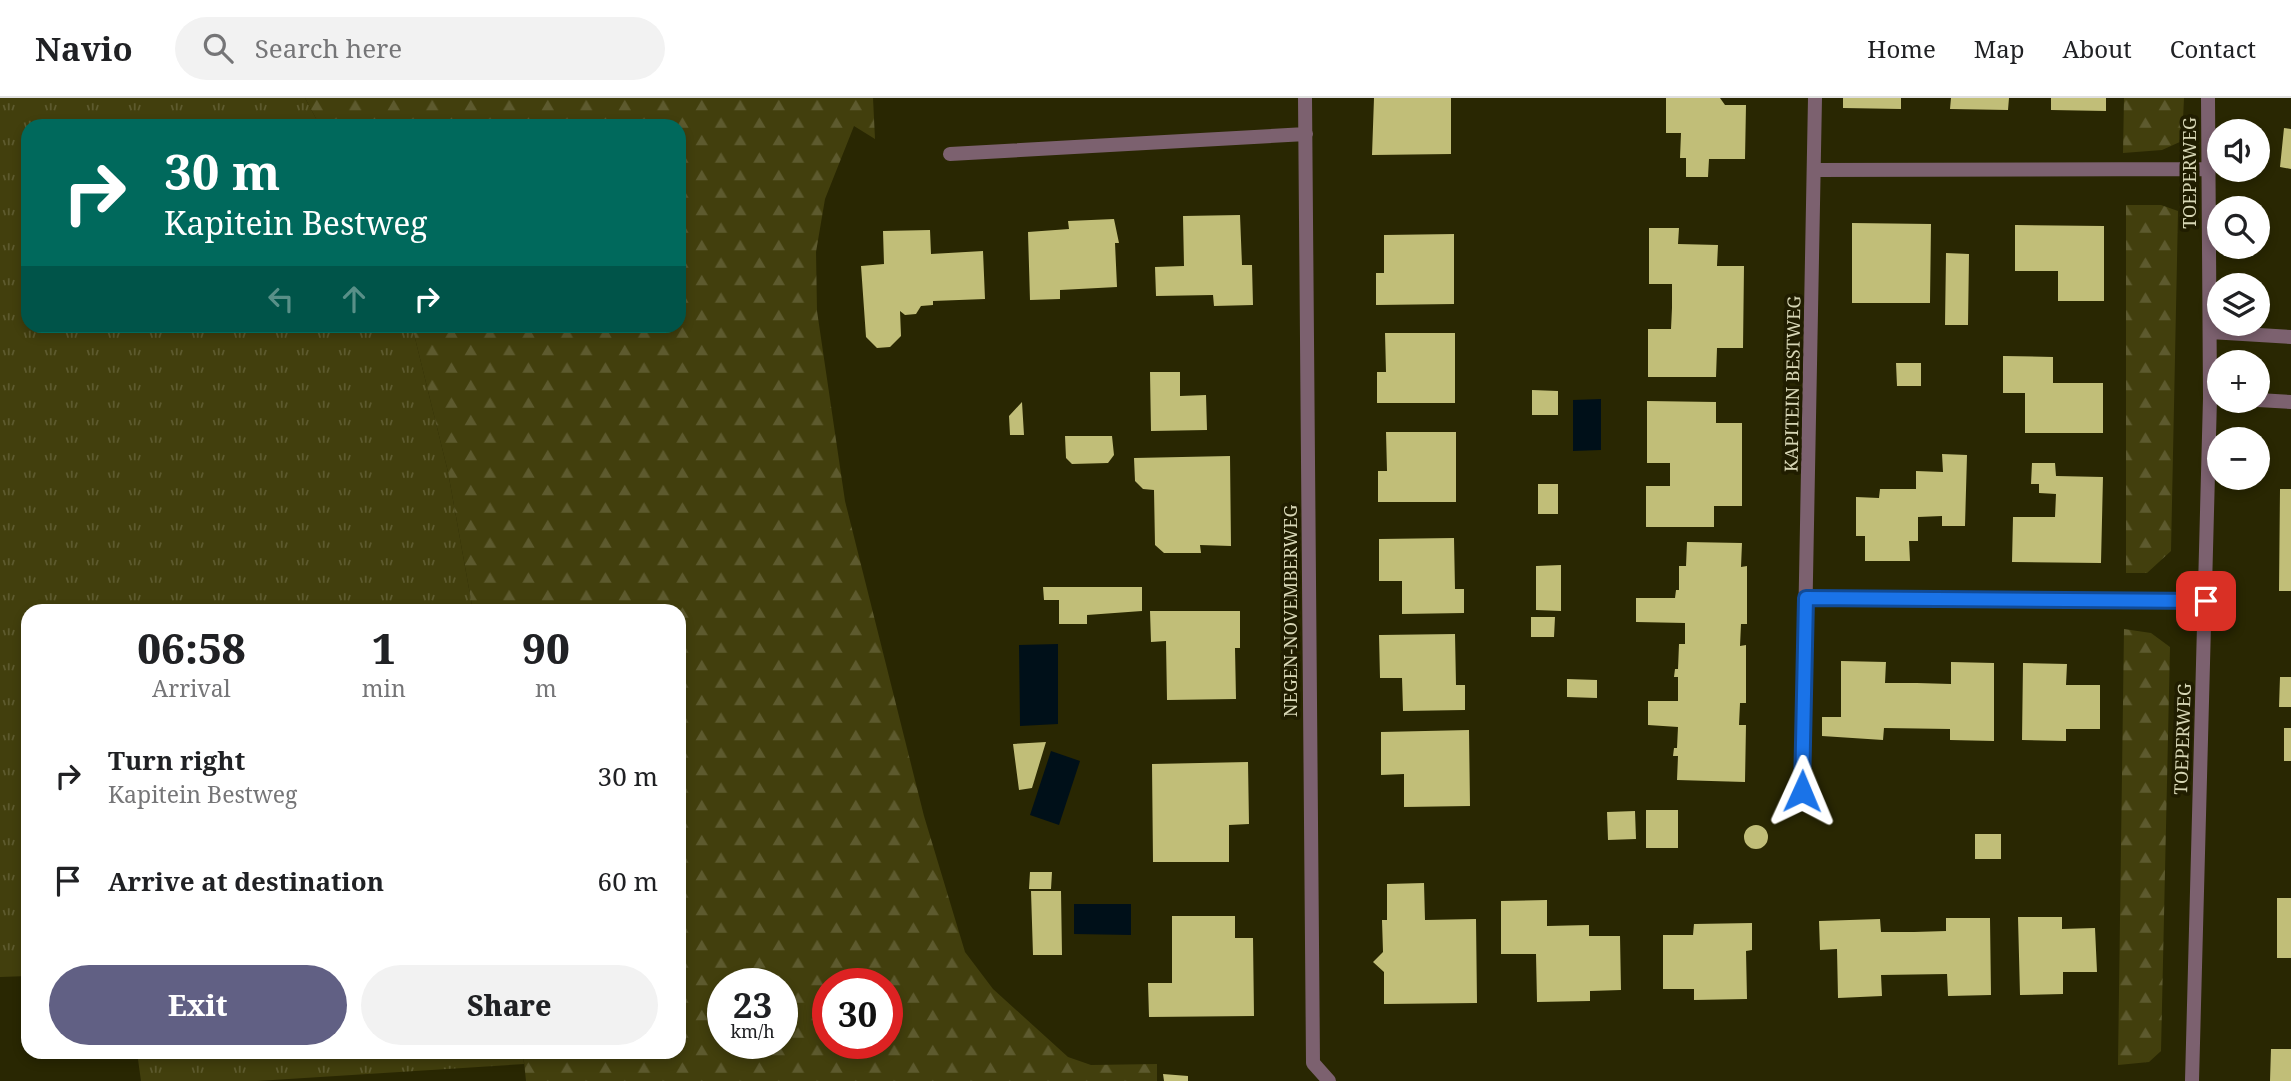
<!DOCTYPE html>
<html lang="en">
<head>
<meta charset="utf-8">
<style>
	:root { --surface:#fff; --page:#f2f2f2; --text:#202124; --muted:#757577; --line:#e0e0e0; --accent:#616084 }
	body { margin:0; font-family:"Noto Serif",serif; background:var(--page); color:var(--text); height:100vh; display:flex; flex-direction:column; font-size:26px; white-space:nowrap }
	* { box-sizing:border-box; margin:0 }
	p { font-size:23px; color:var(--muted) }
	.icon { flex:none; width:38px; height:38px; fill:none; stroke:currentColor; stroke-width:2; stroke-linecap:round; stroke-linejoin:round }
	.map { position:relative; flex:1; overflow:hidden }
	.details { position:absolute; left:21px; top:506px; width:665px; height:455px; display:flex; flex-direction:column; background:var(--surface); border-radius:21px; box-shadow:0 4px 10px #0003 }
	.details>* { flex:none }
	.top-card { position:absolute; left:21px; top:21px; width:665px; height:214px; border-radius:21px; box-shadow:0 4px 10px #0003; background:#00695c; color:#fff; overflow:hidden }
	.fabs { position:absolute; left:2207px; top:21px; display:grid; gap:14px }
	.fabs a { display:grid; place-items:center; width:63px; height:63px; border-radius:50%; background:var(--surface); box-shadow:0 4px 10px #0003; font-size:35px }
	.speed { position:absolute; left:707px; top:870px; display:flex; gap:14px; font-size:35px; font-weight:700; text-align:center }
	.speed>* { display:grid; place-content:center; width:91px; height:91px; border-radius:50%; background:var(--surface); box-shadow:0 4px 10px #0003; line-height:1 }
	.speed small { font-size:18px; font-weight:400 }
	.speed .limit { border:10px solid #d22; background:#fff; color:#111 }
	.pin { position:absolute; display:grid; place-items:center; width:60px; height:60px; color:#fff; margin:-30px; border-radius:14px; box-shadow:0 4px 10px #0006 }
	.me { position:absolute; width:77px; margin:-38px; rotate:1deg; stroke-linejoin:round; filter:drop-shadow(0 0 5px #0008) }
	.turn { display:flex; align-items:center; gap:24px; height:147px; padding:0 28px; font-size:32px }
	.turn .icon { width:91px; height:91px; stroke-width:2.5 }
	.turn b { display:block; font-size:49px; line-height:60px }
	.lanes { display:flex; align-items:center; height:66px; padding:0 28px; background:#0003; justify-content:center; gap:35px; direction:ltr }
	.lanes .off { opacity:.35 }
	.eta { display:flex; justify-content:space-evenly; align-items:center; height:119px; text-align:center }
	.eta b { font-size:42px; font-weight:800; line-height:49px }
	.primary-button { display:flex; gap:14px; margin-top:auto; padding:14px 28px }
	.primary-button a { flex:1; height:80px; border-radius:42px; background:var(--accent); color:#fff; font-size:28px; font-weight:800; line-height:80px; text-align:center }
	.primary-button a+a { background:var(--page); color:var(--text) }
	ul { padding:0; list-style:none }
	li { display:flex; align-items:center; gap:21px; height:105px; padding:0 28px }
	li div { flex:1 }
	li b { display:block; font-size:26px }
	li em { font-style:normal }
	header { display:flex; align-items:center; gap:42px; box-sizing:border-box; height:98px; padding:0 35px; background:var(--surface); border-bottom:2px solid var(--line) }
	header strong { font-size:33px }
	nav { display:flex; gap:38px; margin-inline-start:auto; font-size:24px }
	.search { width:490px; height:63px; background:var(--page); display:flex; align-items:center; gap:18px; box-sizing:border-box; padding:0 24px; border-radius:38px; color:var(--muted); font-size:26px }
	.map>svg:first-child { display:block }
</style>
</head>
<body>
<header>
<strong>Navio</strong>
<div class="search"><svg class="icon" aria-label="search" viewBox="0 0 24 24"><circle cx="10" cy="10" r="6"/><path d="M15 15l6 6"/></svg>Search here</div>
<nav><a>Home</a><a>Map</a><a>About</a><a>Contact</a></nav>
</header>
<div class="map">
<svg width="2291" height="983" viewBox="0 0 2291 983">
	<defs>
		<pattern id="grass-tufts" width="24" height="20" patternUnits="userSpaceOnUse" patternTransform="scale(1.75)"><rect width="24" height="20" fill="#423f0d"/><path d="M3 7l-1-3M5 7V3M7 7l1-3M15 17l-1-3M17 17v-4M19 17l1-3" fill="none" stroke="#5d5a2e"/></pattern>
		<pattern id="forest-firs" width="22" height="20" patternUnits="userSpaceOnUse" patternTransform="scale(1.75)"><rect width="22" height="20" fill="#423f0d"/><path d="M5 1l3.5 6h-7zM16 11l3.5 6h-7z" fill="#5d5a2e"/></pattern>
	</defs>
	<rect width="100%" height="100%" fill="#292702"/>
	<!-- grass -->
	<path fill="url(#grass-tufts)" d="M 0,0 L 305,0 L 320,28 L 28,28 L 28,228 L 412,228 L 448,374 L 473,513 L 28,513 L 28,878 L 0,879 Z
		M 137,954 L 523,954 L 524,966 L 257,983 L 141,983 Z"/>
	<!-- forest -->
	<path fill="url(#forest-firs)" fill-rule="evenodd" d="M 305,0 L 873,0 L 875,41 L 854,28 L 825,101 L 816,154 L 817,213 L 845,403 L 924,718 L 965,854 L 993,891 L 1068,959 L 1091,967 L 1157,966 L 1157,983 L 526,983 L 523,954 L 679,954 L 679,513 L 473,513 L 448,374 L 412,228 L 679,228 L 679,28 L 320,28 ZM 723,886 L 782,886 L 782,945 L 723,945 ZM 828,886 L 887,886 L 887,945 L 828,945 Z
		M 2124,0 L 2184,0 L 2182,43 L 2162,52 L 2123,55 Z
		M 2126,107 L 2161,107 L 2178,113 L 2171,453 L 2147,475 L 2126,475 Z
		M 2124,531 L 2151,535 L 2170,549 L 2161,953 L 2149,964 L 2118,967 Z"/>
	<!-- water -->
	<path fill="#001019" d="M 1601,301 L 1601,352 L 1573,353 L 1573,302 Z
		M 1058,546 L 1058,626 L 1020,628 L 1019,547 Z
		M 1051,653 L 1080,663 L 1059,727 L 1030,717 Z
		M 1074,806 L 1131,806 L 1131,837 L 1074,836 Z"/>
	<!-- building -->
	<path fill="#c1be78" d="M 1374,0 L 1451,0 L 1451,56 L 1372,57 Z
		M 1666,0 L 1720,0 L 1725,7 L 1746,7 L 1745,61 L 1709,61 L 1708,79 L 1686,79 L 1686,60 L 1680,60 L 1681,35 L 1666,35 Z
		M 1843,0 L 1901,0 L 1901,11 L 1843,10 Z
		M 1951,0 L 2009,0 L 2008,12 L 1950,11 Z
		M 2051,0 L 2106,0 L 2106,13 L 2051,12 Z
		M 2284,30 L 2291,31 L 2291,71 L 2280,69 Z
		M 1240,117 L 1242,167 L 1252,167 L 1253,207 L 1214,208 L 1213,197 L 1156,198 L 1155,169 L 1184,168 L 1183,118 Z
		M 1114,121 L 1119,145 L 1115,145 L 1117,189 L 1060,192 L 1060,201 L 1030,202 L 1028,134 L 1069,131 L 1068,123 Z
		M 1852,125 L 1931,126 L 1930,205 L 1852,205 Z
		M 2015,127 L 2104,128 L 2104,203 L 2058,203 L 2058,173 L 2015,173 Z
		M 1649,130 L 1679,130 L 1678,146 L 1718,147 L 1717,168 L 1744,168 L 1743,250 L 1717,250 L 1716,279 L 1648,279 L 1648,231 L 1671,231 L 1672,210 L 1672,186 L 1649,186 Z
		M 930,132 L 931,156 L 983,153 L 985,201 L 933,203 L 933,207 L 921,208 L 916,216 L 905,217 L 900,213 L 901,238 L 890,249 L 877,250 L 866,239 L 861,168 L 884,166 L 883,133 Z
		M 1454,136 L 1454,206 L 1376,207 L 1376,175 L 1384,175 L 1384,137 Z
		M 1946,155 L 1969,156 L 1968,227 L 1945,227 Z
		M 1385,235 L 1455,235 L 1455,305 L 1377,305 L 1377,274 L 1386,274 Z
		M 2003,258 L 2053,259 L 2053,285 L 2103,285 L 2103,335 L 2025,335 L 2025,295 L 2003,295 Z
		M 1896,265 L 1921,265 L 1921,288 L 1897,288 Z
		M 1150,274 L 1180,274 L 1180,298 L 1206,297 L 1207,332 L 1151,333 Z
		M 1532,292 L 1558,293 L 1558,317 L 1532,317 Z
		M 1647,303 L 1716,304 L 1716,325 L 1742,325 L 1742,408 L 1714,408 L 1714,429 L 1646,429 L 1646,388 L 1670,388 L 1670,365 L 1647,365 Z
		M 1022,304 L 1024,337 L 1010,337 L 1009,318 Z
		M 1386,334 L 1456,334 L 1456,404 L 1378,404 L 1378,373 L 1387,373 Z
		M 1065,338 L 1112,338 L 1114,357 L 1108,365 L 1072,366 L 1066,360 Z
		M 1942,356 L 1967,357 L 1965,428 L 1942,428 L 1942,418 L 1918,419 L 1918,443 L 1909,443 L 1910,463 L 1865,463 L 1865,438 L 1856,438 L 1856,399 L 1879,400 L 1880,391 L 1916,391 L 1916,373 L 1943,374 Z
		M 1230,358 L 1231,448 L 1200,447 L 1201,455 L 1164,455 L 1155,447 L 1154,392 L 1143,391 L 1135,383 L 1134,360 Z
		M 2032,365 L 2055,365 L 2056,378 L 2103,379 L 2101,465 L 2012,464 L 2013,419 L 2055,419 L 2056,396 L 2039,395 L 2039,386 L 2031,386 Z
		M 1538,386 L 1558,386 L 1558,416 L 1538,416 Z
		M 2280,391 L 2291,391 L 2291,493 L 2279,493 Z
		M 1454,440 L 1455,491 L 1464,491 L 1464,515 L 1402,516 L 1402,483 L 1379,483 L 1379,441 Z
		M 1687,444 L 1742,445 L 1741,469 L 1747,468 L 1747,526 L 1741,526 L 1740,548 L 1746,547 L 1746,605 L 1740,605 L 1739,627 L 1746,627 L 1745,684 L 1677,682 L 1678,658 L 1673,658 L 1674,650 L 1677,650 L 1678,629 L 1648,627 L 1648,603 L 1678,603 L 1678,579 L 1674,579 L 1675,571 L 1678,571 L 1679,546 L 1685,546 L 1685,525 L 1636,524 L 1636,500 L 1675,500 L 1676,492 L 1679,492 L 1679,468 L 1686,468 Z
		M 1561,467 L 1561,513 L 1536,512 L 1536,468 Z
		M 1043,489 L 1142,489 L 1142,513 L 1087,517 L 1087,526 L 1059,526 L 1059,502 L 1044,502 Z
		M 1150,513 L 1240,513 L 1240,550 L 1235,550 L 1236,601 L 1167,602 L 1166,543 L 1151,544 Z
		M 1531,519 L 1555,519 L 1554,539 L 1531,539 Z
		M 1455,536 L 1456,587 L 1465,587 L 1465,612 L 1403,613 L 1402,580 L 1380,580 L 1379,537 Z
		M 1841,563 L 1886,564 L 1885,585 L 1917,585 L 1951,586 L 1951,564 L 1994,565 L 1994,643 L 1950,642 L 1950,631 L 1884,630 L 1883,642 L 1822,638 L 1822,619 L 1841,619 Z
		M 2023,565 L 2067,566 L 2066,587 L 2100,587 L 2100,631 L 2066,631 L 2066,643 L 2022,642 Z
		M 2280,579 L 2291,579 L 2291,609 L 2279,609 Z
		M 1567,581 L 1597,582 L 1597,600 L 1567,599 Z
		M 2284,630 L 2291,630 L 2291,663 L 2284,663 Z
		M 1469,632 L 1470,708 L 1404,709 L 1404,676 L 1381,677 L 1381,634 Z
		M 1046,644 L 1032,690 L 1019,692 L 1013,646 Z
		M 1248,664 L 1249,726 L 1229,727 L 1229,764 L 1153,764 L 1152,666 Z
		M 1646,712 L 1678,712 L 1678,750 L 1646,750 Z
		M 1635,713 L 1636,741 L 1608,742 L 1607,714 Z
		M1744 739a12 12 0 1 1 24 0a12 12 0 1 1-24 0Z
		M 1975,736 L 2001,736 L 2001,761 L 1975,761 Z
		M 1030,774 L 1052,774 L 1051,791 L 1029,791 Z
		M 1424,785 L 1425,822 L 1476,821 L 1477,905 L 1384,906 L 1384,874 L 1373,864 L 1383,854 L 1382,822 L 1387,822 L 1387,786 Z
		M 1031,793 L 1061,793 L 1062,857 L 1033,857 Z
		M 2277,800 L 2291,800 L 2291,860 L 2277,860 Z
		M 1547,802 L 1547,828 L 1589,827 L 1589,838 L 1620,838 L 1621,892 L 1590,893 L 1590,903 L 1537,904 L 1536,856 L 1501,856 L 1501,803 Z
		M 1172,818 L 1235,818 L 1235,840 L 1253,840 L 1254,918 L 1149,919 L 1148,885 L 1172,885 Z
		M 2018,819 L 2062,819 L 2062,831 L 2095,830 L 2097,874 L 2063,874 L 2063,896 L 2020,897 Z
		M 1946,820 L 1990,820 L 1991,897 L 1948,898 L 1947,876 L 1881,877 L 1882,898 L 1838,900 L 1837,851 L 1820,852 L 1819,823 L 1880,821 L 1881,834 L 1914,834 L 1946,833 Z
		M 1752,825 L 1752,852 L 1746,853 L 1747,901 L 1694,902 L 1694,891 L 1663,891 L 1663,837 L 1693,837 L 1694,826 Z
		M 2271,951 L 2291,951 L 2291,983 L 2270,983 Z
		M 1163,976 L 1188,978 L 1188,983 L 1164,983 Z"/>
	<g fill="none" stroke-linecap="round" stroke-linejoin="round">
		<!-- minor -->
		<path stroke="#7c616f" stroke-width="14" d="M 1305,0 L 1313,965 L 1329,983
			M 950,56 L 1306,36
			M 1816,72 L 2207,71
			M 2210,234 L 2291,239
			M 2258,302 L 2291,304
			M 1806,500 L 2206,503
			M 1802,693 L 1815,0
			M 2192,983 L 2210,300 L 2208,0"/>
	</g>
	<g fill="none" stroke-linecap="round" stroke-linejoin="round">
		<!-- route casing -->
		<g stroke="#114b97" stroke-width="18">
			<path id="route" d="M 1802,693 L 1806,500 L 2206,503"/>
		</g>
		<!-- route -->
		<use href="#route" stroke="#1a73e8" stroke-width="12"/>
	</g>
	<g text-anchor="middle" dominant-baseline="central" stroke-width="7" stroke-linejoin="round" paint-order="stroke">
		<!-- street labels -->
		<g font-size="18" fill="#d7d6b5" stroke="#201d00">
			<text transform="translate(2189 75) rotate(-90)">TOEPERWEG</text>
			<text transform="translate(1792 286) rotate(-89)">KAPITEIN BESTWEG</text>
			<text transform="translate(1290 513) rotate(-90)">NEGEN-NOVEMBERWEG</text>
			<text transform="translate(2182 641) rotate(-88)">TOEPERWEG</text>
		</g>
	</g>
</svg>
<div class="fabs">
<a><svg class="icon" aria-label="sound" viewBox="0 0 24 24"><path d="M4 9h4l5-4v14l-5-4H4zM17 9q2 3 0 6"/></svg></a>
<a><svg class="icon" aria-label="search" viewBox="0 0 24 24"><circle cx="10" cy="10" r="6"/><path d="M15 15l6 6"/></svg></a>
<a><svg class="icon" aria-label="layers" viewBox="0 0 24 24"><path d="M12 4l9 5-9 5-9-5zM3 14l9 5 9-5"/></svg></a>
<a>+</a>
<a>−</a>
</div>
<div class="speed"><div>23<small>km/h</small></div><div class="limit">30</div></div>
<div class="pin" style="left:2206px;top:503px;background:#d93025"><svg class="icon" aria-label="arrive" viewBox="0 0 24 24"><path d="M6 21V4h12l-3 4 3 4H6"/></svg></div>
<svg class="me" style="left:1802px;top:693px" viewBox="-20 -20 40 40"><path d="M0-17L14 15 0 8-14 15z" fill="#1a73e8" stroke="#fff" stroke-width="4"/></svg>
<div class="top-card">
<div class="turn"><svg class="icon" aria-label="right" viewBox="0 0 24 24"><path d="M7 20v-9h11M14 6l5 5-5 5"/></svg><div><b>30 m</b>Kapitein Bestweg</div></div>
<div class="lanes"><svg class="icon off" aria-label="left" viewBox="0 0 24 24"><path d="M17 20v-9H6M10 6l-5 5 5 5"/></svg><svg class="icon off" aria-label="ahead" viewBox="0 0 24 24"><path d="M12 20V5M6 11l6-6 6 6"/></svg><svg class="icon" aria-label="right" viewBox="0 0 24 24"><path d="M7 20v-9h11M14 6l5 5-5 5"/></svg></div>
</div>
<section class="details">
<div class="eta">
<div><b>06:58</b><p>Arrival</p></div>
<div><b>1</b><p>min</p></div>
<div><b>90</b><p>m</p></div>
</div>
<ul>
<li><svg class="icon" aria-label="right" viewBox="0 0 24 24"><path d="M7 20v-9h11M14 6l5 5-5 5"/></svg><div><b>Turn right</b><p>Kapitein Bestweg</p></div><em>30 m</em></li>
<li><svg class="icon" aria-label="arrive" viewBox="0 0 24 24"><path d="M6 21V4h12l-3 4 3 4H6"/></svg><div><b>Arrive at destination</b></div><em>60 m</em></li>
</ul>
<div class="primary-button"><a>Exit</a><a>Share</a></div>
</section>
</div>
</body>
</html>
